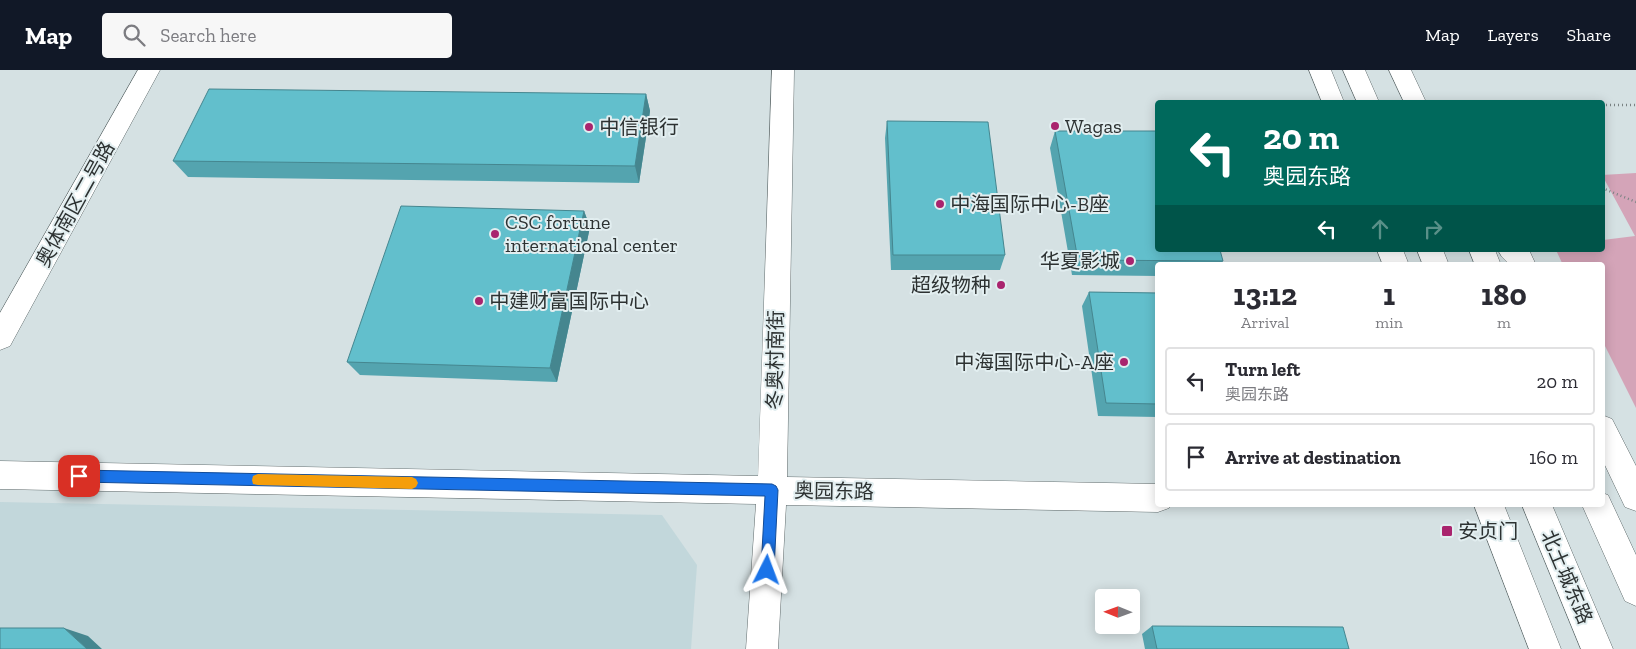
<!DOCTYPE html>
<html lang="en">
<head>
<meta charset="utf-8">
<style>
	:root { --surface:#fff; --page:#f7f7f7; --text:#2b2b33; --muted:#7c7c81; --line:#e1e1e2; --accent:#111827 }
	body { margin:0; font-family:"Zilla Slab","Noto Sans SC",serif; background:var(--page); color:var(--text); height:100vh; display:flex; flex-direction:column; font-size:19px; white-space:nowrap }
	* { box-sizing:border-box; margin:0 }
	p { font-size:16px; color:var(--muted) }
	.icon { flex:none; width:28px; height:28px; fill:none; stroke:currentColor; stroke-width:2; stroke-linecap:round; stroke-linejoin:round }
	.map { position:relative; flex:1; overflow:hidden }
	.sheet { position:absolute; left:1155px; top:192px; width:450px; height:245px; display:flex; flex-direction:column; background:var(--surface); border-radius:5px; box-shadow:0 2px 12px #0003 }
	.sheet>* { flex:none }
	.guide { position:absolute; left:1155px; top:30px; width:450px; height:152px; border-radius:5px; box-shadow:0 2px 12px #0003; background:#00695c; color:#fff; overflow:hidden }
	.needle { width:32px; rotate:271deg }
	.controls { position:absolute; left:1095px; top:519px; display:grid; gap:10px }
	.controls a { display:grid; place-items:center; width:45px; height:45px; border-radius:5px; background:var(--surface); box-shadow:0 2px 12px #0003; font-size:25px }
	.pin { position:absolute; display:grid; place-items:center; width:42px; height:42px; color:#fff; margin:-21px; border-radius:10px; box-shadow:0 2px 8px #0006 }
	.me { position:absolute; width:55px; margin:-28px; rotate:3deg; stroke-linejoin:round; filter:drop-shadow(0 0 4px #0008) }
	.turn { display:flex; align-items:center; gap:18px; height:105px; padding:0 25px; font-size:22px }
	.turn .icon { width:65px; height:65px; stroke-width:2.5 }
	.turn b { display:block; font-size:35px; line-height:42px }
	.lanes { display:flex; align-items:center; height:48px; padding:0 25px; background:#0003; justify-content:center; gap:25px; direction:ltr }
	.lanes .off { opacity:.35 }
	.eta { display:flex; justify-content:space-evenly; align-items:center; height:85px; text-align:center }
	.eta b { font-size:30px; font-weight:800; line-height:35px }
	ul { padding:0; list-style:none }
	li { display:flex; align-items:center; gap:15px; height:68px; margin:0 10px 8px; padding:0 15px; border:2px solid var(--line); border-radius:5px }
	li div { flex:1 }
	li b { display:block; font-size:19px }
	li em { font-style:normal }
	header { display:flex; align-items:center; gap:30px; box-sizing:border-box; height:70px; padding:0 25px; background:var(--accent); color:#fff }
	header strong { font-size:24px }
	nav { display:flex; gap:28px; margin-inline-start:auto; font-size:18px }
	.search { width:350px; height:45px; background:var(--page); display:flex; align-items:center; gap:12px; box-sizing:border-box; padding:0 18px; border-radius:5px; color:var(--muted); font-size:19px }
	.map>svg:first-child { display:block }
</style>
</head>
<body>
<header>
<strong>Map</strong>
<div class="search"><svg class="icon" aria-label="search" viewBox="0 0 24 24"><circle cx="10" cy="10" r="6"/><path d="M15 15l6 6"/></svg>Search here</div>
<nav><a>Map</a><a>Layers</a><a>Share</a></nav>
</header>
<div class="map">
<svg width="1636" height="579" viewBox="0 0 1636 579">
	<rect width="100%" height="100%" fill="#d5e1e3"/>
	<!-- built -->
	<path fill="#c2d7db" d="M 0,432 L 662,445 L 697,495 L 691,579 L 0,579 Z"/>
	<!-- green -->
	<path fill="#d4a4b8" d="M 1636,103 L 1636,338 L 1603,272 L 1602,195 L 1563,195 L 1556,180 L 1602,180 L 1603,170 L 1635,166 L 1602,105 Z"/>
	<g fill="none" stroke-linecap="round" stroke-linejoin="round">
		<!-- minor casing -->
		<g stroke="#606b6c" stroke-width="1">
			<path id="minor" d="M 138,0 L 160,0 L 10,276 L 0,280 L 0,243 Z
				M 772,0 L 794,0 L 787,407 L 1158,414 L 1158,435 L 1170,435 L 1169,438 L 1158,442 L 786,435 L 778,579 L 746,579 L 756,434 L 0,419 L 0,391 L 758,406 Z
				M 1309,0 L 1331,0 L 1344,32 L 1322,32 Z
				M 1377,180 L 1403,180 L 1409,195 L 1383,195 Z
				M 1498,180 L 1529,180 L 1536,195 L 1510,195 L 1502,187 Z
				M 1602,345 L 1612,349 L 1636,396 L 1636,441 L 1625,437 L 1602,389 Z
				M 1474,435 L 1504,435 L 1561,579 L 1529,579 Z"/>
		</g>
		<!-- major casing -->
		<g stroke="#606b6c" stroke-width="1">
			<path id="major" d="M 1343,0 L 1365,0 L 1379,32 L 1357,32 Z
				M 1389,0 L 1411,0 L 1426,32 L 1404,32 Z
				M 1417,180 L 1443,180 L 1449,195 L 1423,195 Z
				M 1469,180 L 1495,180 L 1501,195 L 1475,195 Z
				M 1602,423 L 1608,425 L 1636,485 L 1636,536 L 1625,531 L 1582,435 L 1602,435 Z
				M 1522,435 L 1552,435 L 1613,579 L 1581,579 Z"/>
		</g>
		<!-- path -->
		<path stroke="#7a8283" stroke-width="2.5" stroke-dasharray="1 3" stroke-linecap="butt" d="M 1602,35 L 1636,35
			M 1602,118 L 1636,132"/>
		<!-- minor -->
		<use href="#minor" fill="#fff" fill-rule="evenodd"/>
		<!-- major -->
		<use href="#major" fill="#fff" fill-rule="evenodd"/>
	</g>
	<!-- wall -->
	<path fill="#54a4af" d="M 646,24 L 650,41 L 639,113 L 188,107 L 173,91 Z
		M 887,51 L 1005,185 L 1000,200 L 891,200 L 885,68 Z
		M 1055,61 L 1223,191 L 1220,195 L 1158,195 L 1158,206 L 1072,205 L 1050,78 Z
		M 584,141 L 590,157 L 557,312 L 360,305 L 347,292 Z
		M 1089,222 L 1158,223 L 1158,347 L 1098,346 L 1082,236 Z
		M 1152,556 L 1349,579 L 1145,579 L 1142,564 Z"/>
	<!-- shaded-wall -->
	<path fill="#45868f" d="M 646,24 L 650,41 L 639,113 L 635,96 Z
		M 584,141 L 590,157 L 557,312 L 550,298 Z
		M 64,558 L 88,566 L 102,579 L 87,579 Z"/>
	<!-- building -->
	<path fill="#62bfcc" stroke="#45868f" d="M 209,19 L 646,24 L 635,96 L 173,91 Z
		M 887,51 L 988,52 L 1005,185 L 893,185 Z
		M 1055,61 L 1158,61 L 1158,180 L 1220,180 L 1223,191 L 1078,190 Z
		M 401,136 L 584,141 L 550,298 L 347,292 Z
		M 1089,222 L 1158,223 L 1158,334 L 1106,333 Z
		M 1152,556 L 1343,557 L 1349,579 L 1157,579 Z
		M 0,558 L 64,558 L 87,579 L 0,579 Z"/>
	<!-- route -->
	<path fill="#1a73e8" stroke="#114b97" d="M 79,400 L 772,414 L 776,416 L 778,420 L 774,500 L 772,504 L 767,506 L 763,504 L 761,500 L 765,426 L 79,412 L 75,410 L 73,406 L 75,402 Z"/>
	<!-- slow -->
	<path fill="#f59e0b" d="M 258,404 L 412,407 L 416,409 L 418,413 L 416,417 L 412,419 L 258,415 L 253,414 L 252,410 L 253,406 Z"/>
	<!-- markers -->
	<g fill="#a9246e" stroke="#e2eef0" stroke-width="2">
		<circle cx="1055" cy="56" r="5"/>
		<circle cx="589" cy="57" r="5"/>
		<circle cx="940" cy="134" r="5"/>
		<circle cx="495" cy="164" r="5"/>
		<circle cx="1130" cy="191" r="5"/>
		<circle cx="1001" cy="215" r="5"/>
		<circle cx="479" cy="231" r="5"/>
		<circle cx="1124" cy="292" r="5"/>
		<rect x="1441" y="455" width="12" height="12" rx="2.5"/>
	</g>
	<g text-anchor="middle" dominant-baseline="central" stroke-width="4" stroke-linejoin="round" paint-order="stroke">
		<!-- poi labels -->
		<g font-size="20" fill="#2d3232" stroke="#e2eef0" text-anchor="start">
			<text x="1065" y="56">Wagas</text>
			<text x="599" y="57">中信银行</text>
			<text x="950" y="134">中海国际中心-B座</text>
			<text x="505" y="152">CSC fortune<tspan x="505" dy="23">international center</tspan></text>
			<text x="1120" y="191" text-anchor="end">华夏影城</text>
			<text x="991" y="215" text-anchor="end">超级物种</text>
			<text x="489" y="231">中建财富国际中心</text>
			<text x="1114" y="292" text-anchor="end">中海国际中心-A座</text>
			<text x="1458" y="461">安贞门</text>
		</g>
		<!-- street labels -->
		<g font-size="20" fill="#2d3232" stroke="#e2eef0">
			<text transform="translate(75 134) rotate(-61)">奥体南区二号路</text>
			<text transform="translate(775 290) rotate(-89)">冬奥村南街</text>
			<text transform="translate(834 421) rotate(1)">奥园东路</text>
			<text transform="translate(1567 507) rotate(67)">北土城东路</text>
		</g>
	</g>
</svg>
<div class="controls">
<a><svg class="needle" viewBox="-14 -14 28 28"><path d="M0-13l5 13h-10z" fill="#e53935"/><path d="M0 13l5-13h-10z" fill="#7c7c81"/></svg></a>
</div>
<div class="pin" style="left:79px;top:406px;background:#d93025"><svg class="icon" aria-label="arrive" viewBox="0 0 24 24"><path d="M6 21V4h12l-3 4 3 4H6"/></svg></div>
<svg class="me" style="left:767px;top:500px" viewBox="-20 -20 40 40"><path d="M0-17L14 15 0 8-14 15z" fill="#1a73e8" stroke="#fff" stroke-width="4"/></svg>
<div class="guide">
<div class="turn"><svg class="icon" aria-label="left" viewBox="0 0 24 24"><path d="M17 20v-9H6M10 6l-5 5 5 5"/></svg><div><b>20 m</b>奥园东路</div></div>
<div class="lanes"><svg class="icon" aria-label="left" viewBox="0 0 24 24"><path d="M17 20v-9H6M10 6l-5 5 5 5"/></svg><svg class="icon off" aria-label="ahead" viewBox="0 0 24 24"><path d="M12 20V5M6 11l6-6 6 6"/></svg><svg class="icon off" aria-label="right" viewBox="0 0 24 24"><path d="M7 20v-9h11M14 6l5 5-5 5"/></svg></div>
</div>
<section class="sheet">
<div class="eta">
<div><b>13:12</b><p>Arrival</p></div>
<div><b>1</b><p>min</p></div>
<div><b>180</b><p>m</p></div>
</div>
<ul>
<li><svg class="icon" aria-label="left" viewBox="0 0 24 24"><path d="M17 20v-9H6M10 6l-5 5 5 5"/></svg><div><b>Turn left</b><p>奥园东路</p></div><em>20 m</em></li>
<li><svg class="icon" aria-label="arrive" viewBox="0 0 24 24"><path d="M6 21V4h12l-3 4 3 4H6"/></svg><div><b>Arrive at destination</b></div><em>160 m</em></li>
</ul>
</section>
</div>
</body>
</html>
